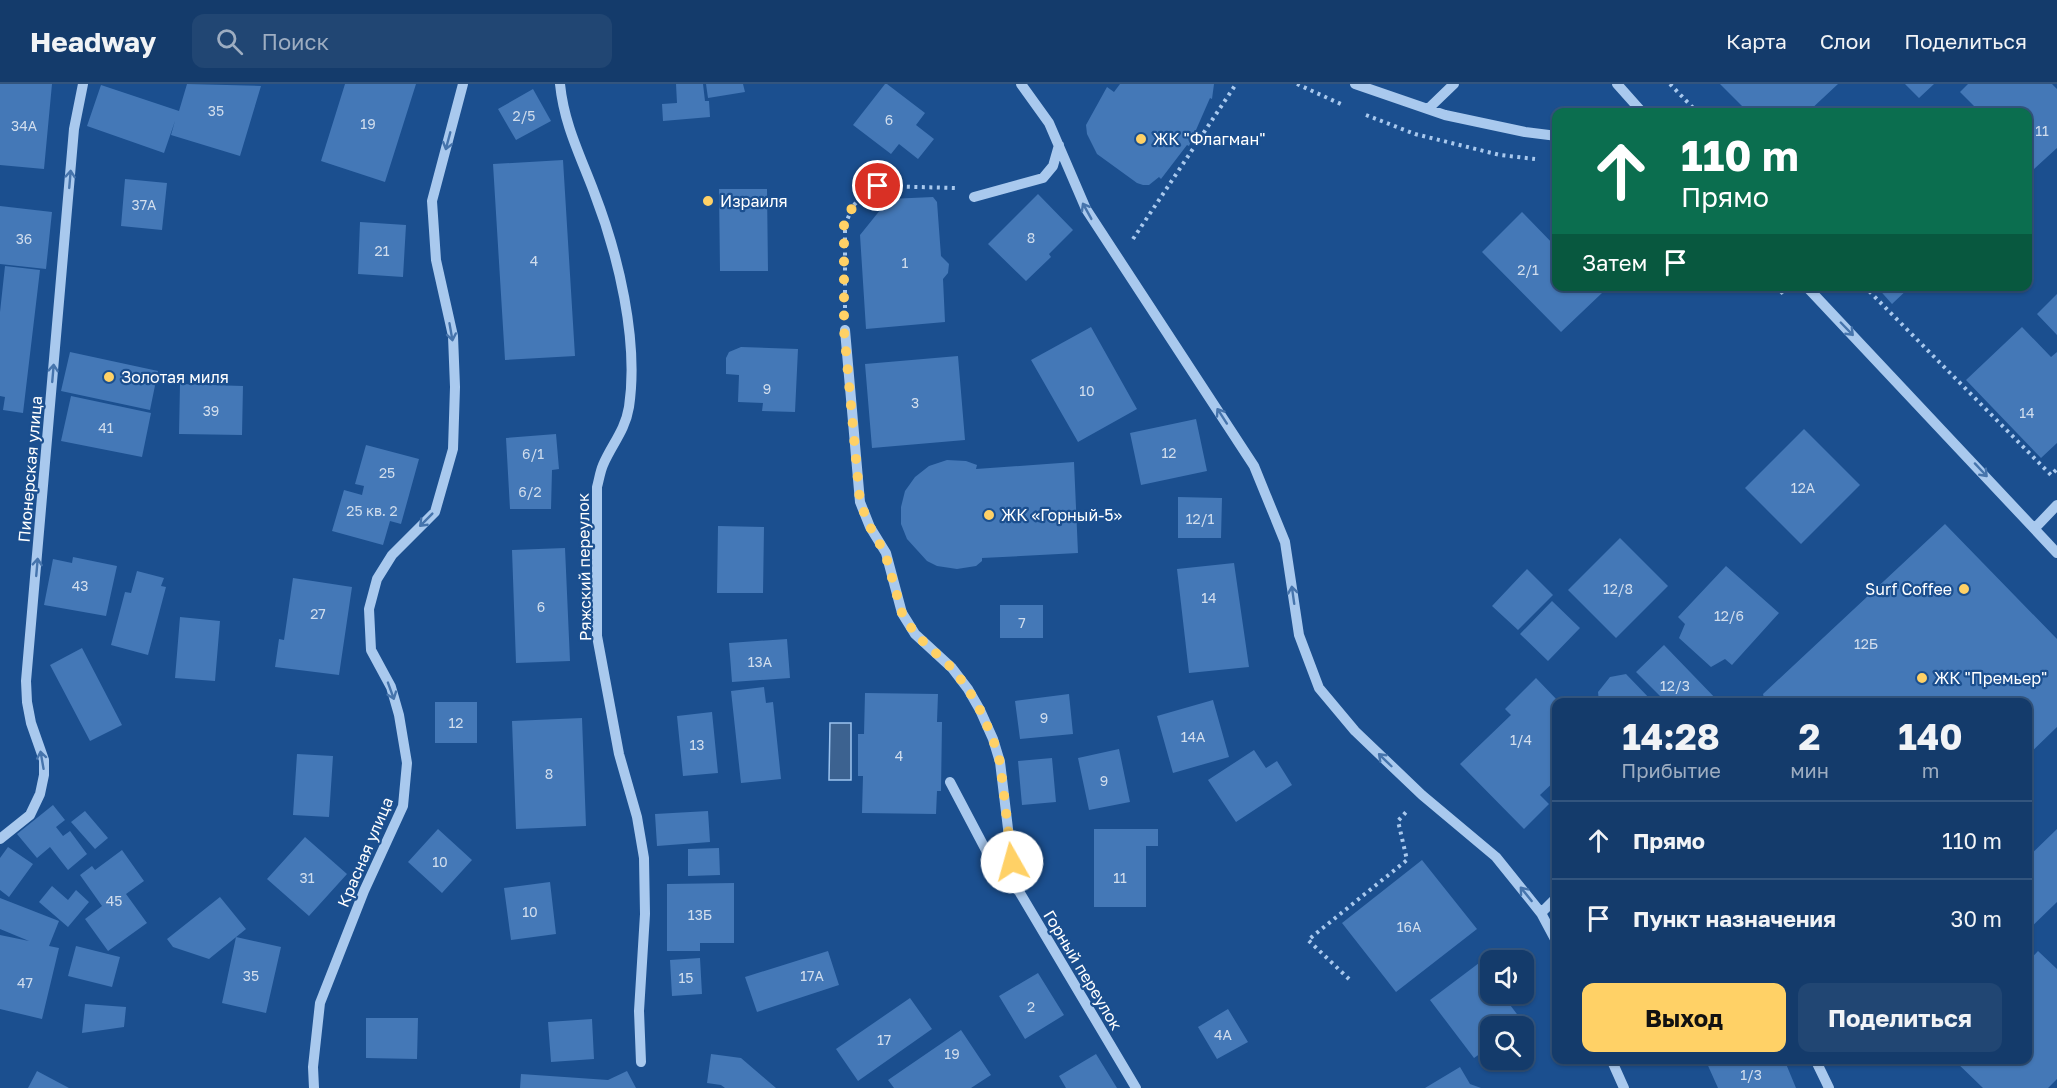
<!DOCTYPE html>
<html lang="ru">
<head>
<meta charset="utf-8">
<style>
	:root { --surface:#143b6b; --page:#214673; --text:#f1f3f6; --muted:#9dadc1; --line:#33557e; --accent:#ffd166 }
	body { margin:0; font-family:"Golos Text",sans-serif; background:var(--page); color:var(--text); height:100vh; display:flex; flex-direction:column; font-size:22px; white-space:nowrap }
	* { box-sizing:border-box; margin:0 }
	p { font-size:20px; color:var(--muted) }
	.icon { flex:none; width:33px; height:33px; fill:none; stroke:currentColor; stroke-width:2; stroke-linecap:round; stroke-linejoin:round }
	.map { position:relative; flex:1; overflow:hidden }
	.sheet { position:absolute; left:1552px; top:614px; width:480px; height:366px; display:flex; flex-direction:column; background:var(--surface); border-radius:12px; box-shadow:0 2px 4px #0004,0 0 0 2px var(--line) }
	.sheet>* { flex:none }
	.top-card { position:absolute; left:1552px; top:24px; width:480px; height:183px; border-radius:12px; box-shadow:0 2px 4px #0004,0 0 0 2px var(--line); background:#0b6e4f; color:#fff; overflow:hidden }
	.tools { position:absolute; left:1480px; top:866px; display:grid; gap:12px }
	.tools a { display:grid; place-items:center; width:54px; height:54px; border-radius:12px; background:var(--surface); box-shadow:0 2px 4px #0004,0 0 0 2px var(--line); font-size:30px }
	.pin { position:absolute; display:grid; place-items:center; width:51px; height:51px; color:#fff; margin:-26px; border:3px solid #fff; border-radius:50%; box-shadow:0 2px 6px #0007 }
	.me { position:absolute; width:66px; margin:-33px; rotate:353deg; stroke-linejoin:round; filter:drop-shadow(0 0 4px #0008) }
	.turn { display:flex; align-items:center; gap:21px; height:126px; padding:0 30px; font-size:27px }
	.turn .icon { width:78px; height:78px; stroke-width:2.5 }
	.turn b { display:block; font-size:42px; line-height:51px }
	.then { display:flex; align-items:center; height:57px; padding:0 30px; background:#0003; gap:12px; font-size:22px }
	.eta { display:flex; justify-content:space-evenly; align-items:center; height:102px; text-align:center }
	.eta b { font-size:36px; font-weight:700; line-height:42px }
	.button { display:flex; gap:12px; margin-top:auto; padding:12px 30px }
	.button a { flex:1; height:69px; border-radius:12px; background:var(--accent); color:#111; font-size:24px; font-weight:700; line-height:69px; text-align:center }
	.button a+a { background:var(--page); color:var(--text) }
	ul { padding:0; list-style:none }
	li { display:flex; align-items:center; gap:18px; height:78px; padding:0 30px; border-top:2px solid var(--line) }
	li div { flex:1 }
	li b { display:block; font-size:22px }
	li em { font-style:normal }
	header { display:flex; align-items:center; gap:36px; box-sizing:border-box; height:84px; padding:0 30px; background:var(--surface); border-bottom:2px solid var(--line) }
	header strong { font-size:28px }
	nav { display:flex; gap:33px; margin-inline-start:auto; font-size:21px }
	.search { width:420px; height:54px; background:var(--page); display:flex; align-items:center; gap:15px; box-sizing:border-box; padding:0 21px; border-radius:12px; color:var(--muted); font-size:22px }
	.map>svg:first-child { display:block }
</style>
</head>
<body>
<header>
<strong>Headway</strong>
<div class="search"><svg class="icon" aria-label="search" viewBox="0 0 24 24"><circle cx="10" cy="10" r="6"/><path d="M15 15l6 6"/></svg>Поиск</div>
<nav><a>Карта</a><a>Слои</a><a>Поделиться</a></nav>
</header>
<div class="map">
<svg width="2057" height="1004" viewBox="0 0 2057 1004">
	<rect width="100%" height="100%" fill="#1b4f8f"/>
	<!-- water -->
	<path fill="#3c6290" stroke="#9cc4f0" stroke-width="1.5" d="M 830,639 L 851,639 L 851,696 L 829,696 Z"/>
	<!-- building -->
	<path fill="#4478b7" d="M 0,0 L 52,0 L 44,85 L 0,81 Z
		M 187,0 L 261,2 L 240,72 L 171,51 L 175,37 L 164,69 L 87,42 L 101,1 L 179,27 Z
		M 345,0 L 416,0 L 385,98 L 321,77 Z
		M 676,0 L 703,0 L 705,17 L 709,17 L 710,33 L 663,37 L 662,20 L 677,19 Z
		M 706,0 L 743,0 L 745,8 L 708,14 Z
		M 885,0 L 887,0 L 925,29 L 916,41 L 934,55 L 918,75 L 899,60 L 891,70 L 853,41 Z
		M 1120,0 L 1214,0 L 1212,15 L 1210,14 L 1189,62 L 1187,61 L 1161,95 L 1159,93 L 1149,101 L 1143,101 L 1137,99 L 1097,70 L 1087,50 L 1086,41 L 1107,3 L 1114,8 Z
		M 1720,0 L 1838,0 L 1808,28 L 1748,28 Z
		M 1905,0 L 1934,0 L 1919,14 Z
		M 1968,0 L 2052,0 L 2057,5 L 2057,64 L 2034,85 L 2028,79 L 2028,28 L 1980,28 L 1960,8 Z
		M 533,5 L 551,37 L 516,56 L 498,25 Z
		M 563,76 L 575,272 L 505,276 L 493,80 Z
		M 125,95 L 167,99 L 162,146 L 121,142 Z
		M 719,105 L 767,105 L 768,187 L 720,187 Z
		M 1038,110 L 1073,146 L 1049,170 L 1051,173 L 1026,197 L 988,160 Z
		M 933,113 L 937,118 L 941,172 L 949,180 L 948,189 L 943,195 L 945,238 L 866,245 L 860,151 L 889,115 Z
		M 0,122 L 52,128 L 46,185 L 0,180 Z
		M 1522,128 L 1557,164 L 1557,202 L 1596,202 L 1602,209 L 1561,248 L 1482,168 Z
		M 360,138 L 406,141 L 403,193 L 358,190 Z
		M 5,182 L 40,186 L 23,329 L 3,326 L 5,313 L 0,312 L 0,228 Z
		M 1876,202 L 1911,202 L 1892,220 Z
		M 2057,210 L 2057,251 L 2037,230 Z
		M 1091,243 L 1137,325 L 1078,358 L 1031,276 Z
		M 2022,243 L 2051,273 L 2057,268 L 2057,359 L 2041,374 L 1966,296 Z
		M 741,263 L 798,265 L 795,328 L 762,327 L 763,319 L 738,318 L 739,291 L 726,290 L 726,274 L 729,268 Z
		M 70,268 L 158,287 L 150,326 L 61,307 Z
		M 958,272 L 965,356 L 872,364 L 865,280 Z
		M 180,300 L 243,302 L 242,351 L 179,350 Z
		M 71,312 L 151,329 L 142,373 L 61,357 Z
		M 1196,335 L 1207,387 L 1141,401 L 1130,349 Z
		M 1804,345 L 1860,401 L 1801,460 L 1745,404 Z
		M 556,350 L 559,385 L 552,386 L 551,425 L 510,425 L 506,354 Z
		M 366,361 L 419,375 L 401,440 L 390,437 L 383,461 L 332,447 L 344,406 L 362,411 L 364,402 L 355,400 Z
		M 947,376 L 966,377 L 977,381 L 976,385 L 1074,378 L 1078,469 L 982,474 L 982,477 L 976,482 L 957,485 L 937,482 L 927,477 L 907,455 L 901,440 L 901,423 L 905,407 L 915,393 L 929,382 Z
		M 1178,413 L 1222,414 L 1221,454 L 1178,454 Z
		M 1945,440 L 2057,555 L 2057,643 L 2028,671 L 2028,618 L 1765,618 L 1763,610 Z
		M 718,442 L 764,443 L 763,509 L 717,509 Z
		M 1620,454 L 1668,502 L 1616,554 L 1568,506 Z
		M 565,464 L 570,577 L 516,579 L 512,466 Z
		M 73,473 L 117,482 L 106,532 L 44,521 L 53,475 L 72,479 Z
		M 1234,479 L 1249,583 L 1189,589 L 1177,485 Z
		M 1726,482 L 1779,529 L 1732,581 L 1725,575 L 1711,583 L 1679,554 L 1685,540 L 1678,533 Z
		M 1527,485 L 1553,511 L 1518,546 L 1492,522 Z
		M 137,487 L 164,494 L 161,502 L 166,503 L 148,571 L 111,561 L 125,508 L 131,509 Z
		M 293,494 L 352,503 L 339,591 L 275,583 L 279,555 L 284,556 Z
		M 1552,517 L 1580,544 L 1548,577 L 1520,550 Z
		M 1000,521 L 1043,521 L 1043,554 L 1000,554 Z
		M 180,533 L 220,537 L 215,597 L 175,594 Z
		M 787,555 L 790,594 L 732,598 L 729,559 Z
		M 1664,561 L 1719,618 L 1655,618 L 1661,613 L 1636,588 Z
		M 82,564 L 122,641 L 90,657 L 50,581 Z
		M 1626,590 L 1653,618 L 1599,618 L 1598,608 L 1610,593 Z
		M 1536,594 L 1559,618 L 1557,618 L 1557,695 L 1540,711 L 1549,720 L 1524,745 L 1460,680 L 1511,631 L 1505,625 Z
		M 764,603 L 766,619 L 773,618 L 781,695 L 741,699 L 731,607 Z
		M 865,609 L 938,610 L 937,638 L 942,638 L 941,707 L 937,707 L 936,730 L 862,729 L 863,692 L 858,692 L 858,650 L 864,650 Z
		M 1069,610 L 1073,650 L 1020,655 L 1015,617 Z
		M 1213,616 L 1229,673 L 1173,689 L 1157,632 Z
		M 435,618 L 477,618 L 477,659 L 435,659 Z
		M 712,628 L 718,689 L 683,692 L 677,632 Z
		M 582,634 L 586,742 L 516,745 L 512,637 Z
		M 1119,665 L 1130,718 L 1089,726 L 1078,674 Z
		M 1254,666 L 1266,684 L 1277,677 L 1292,701 L 1236,738 L 1208,696 Z
		M 297,670 L 333,672 L 329,733 L 293,731 Z
		M 1052,674 L 1056,718 L 1022,721 L 1018,677 Z
		M 53,721 L 65,736 L 56,743 L 63,752 L 70,747 L 87,770 L 68,786 L 50,763 L 37,774 L 17,750 Z
		M 85,727 L 108,754 L 95,765 L 71,738 Z
		M 708,727 L 710,758 L 657,762 L 655,730 Z
		M 438,745 L 472,776 L 442,809 L 408,778 Z
		M 1094,745 L 1158,745 L 1158,762 L 1146,762 L 1146,823 L 1094,823 Z
		M 2057,745 L 2057,818 L 2028,846 L 2028,773 Z
		M 305,753 L 347,790 L 309,832 L 267,795 Z
		M 8,763 L 33,780 L 9,813 L 0,806 L 0,774 Z
		M 719,764 L 720,791 L 688,792 L 688,765 Z
		M 122,766 L 144,797 L 126,810 L 147,839 L 108,867 L 85,835 L 102,822 L 80,791 L 92,782 L 95,786 Z
		M 1422,776 L 1477,845 L 1396,908 L 1342,839 Z
		M 550,798 L 556,850 L 511,856 L 504,804 Z
		M 734,799 L 734,859 L 700,859 L 700,867 L 667,867 L 667,800 Z
		M 52,802 L 68,816 L 76,806 L 89,818 L 68,843 L 39,818 Z
		M 220,813 L 246,845 L 209,875 L 173,863 L 167,855 Z
		M 0,814 L 59,837 L 49,862 L 59,864 L 42,935 L 0,925 L 0,851 L 29,857 L 0,845 Z
		M 236,853 L 281,863 L 266,929 L 222,919 Z
		M 76,862 L 120,873 L 112,903 L 68,892 Z
		M 828,867 L 839,901 L 757,928 L 745,893 Z
		M 2038,867 L 2057,885 L 2057,995 L 2048,1004 L 1983,1004 L 1953,975 L 2028,975 L 2028,878 Z
		M 700,874 L 702,910 L 672,912 L 670,876 Z
		M 1479,879 L 1491,895 L 1491,909 L 1501,909 L 1523,938 L 1518,942 L 1491,942 L 1491,962 L 1474,974 L 1430,916 Z
		M 1038,889 L 1064,931 L 1025,955 L 999,912 Z
		M 910,914 L 932,945 L 858,997 L 836,965 Z
		M 85,920 L 126,923 L 124,943 L 82,949 Z
		M 1228,925 L 1248,958 L 1217,975 L 1198,943 Z
		M 366,934 L 418,934 L 417,975 L 366,974 Z
		M 592,935 L 594,975 L 551,978 L 548,938 Z
		M 961,946 L 991,991 L 971,1004 L 894,1004 L 888,996 Z
		M 711,970 L 741,974 L 776,1004 L 725,1004 L 721,1001 L 707,999 Z
		M 1096,970 L 1117,1004 L 1066,1004 L 1059,992 Z
		M 1705,975 L 1784,975 L 1796,1004 L 1718,1004 Z
		M 1460,983 L 1470,1000 L 1481,1004 L 1425,1004 Z
		M 37,987 L 69,1004 L 28,1004 Z
		M 627,987 L 636,1004 L 520,1004 L 521,990 L 608,996 Z"/>
	<g fill="none" stroke-linecap="round" stroke-linejoin="round">
		<!-- path -->
		<path stroke="#a9c9ee" stroke-width="4" stroke-dasharray="3 4.5" stroke-linecap="butt" d="M 1297,0 L 1343,21
			M 1670,0 L 1697,28
			M 1366,31 L 1415,50 L 1500,71 L 1535,75
			M 1133,155 L 1236,0
			M 1776,202 L 1786,213
			M 1864,202 L 2051,391 L 2057,385
			M 845,224 L 845,141 L 853,122 L 866,108 L 878,102 L 956,104
			M 1349,895 L 1308,856 L 1407,776 L 1398,737 L 1407,727"/>
		<!-- minor -->
		<path stroke="#a9c9ee" stroke-width="10" d="M 560,0 C 564,40 580,71 594,108 C 618,170 639,256 629,323 C 625,347 612,360 603,381 C 600,388 599,396 597,403 L 597,552 L 619,670 L 637,733 L 644,774 L 645,830 L 639,927 L 641,978
			M 1021,0 L 1049,39 L 1086,125 L 1254,382 L 1285,458 L 1299,551 L 1319,604 L 1355,647 L 1422,711 L 1496,773 L 1541,829 L 1557,859
			M 1355,0 L 1445,31 L 1525,48 L 1557,52
			M 1617,0 L 1642,28
			M 1428,25 L 1454,0
			M 974,113 L 1043,94 L 1053,82 L 1059,61
			M 1806,202 L 2057,469
			M 845,246 L 860,418 L 870,443 L 886,469 L 902,529 L 915,550 L 952,584 L 968,605 L 980,626 L 993,655 L 1000,678 L 1012,778 L 1020,809 L 1136,1004
			M 2035,444 L 2057,421
			M 950,698 L 999,791 L 1020,808
			M 0,755 L 30,731 L 40,710 L 44,691 L 44,676 L 31,639 L 27,618 L 26,597 L 74,45 L 83,0
			M 1541,829 L 1557,813
			M 1611,975 L 1624,1004
			M 1815,975 L 1829,1004
			M 314,1004 L 313,983 L 320,919 L 364,807 L 403,722 L 407,679 L 399,631 L 391,603 L 371,566 L 369,525 L 377,495 L 392,471 L 435,428 L 453,365 L 455,303 L 453,252 L 436,176 L 432,117 L 463,0"/>
	</g>
	<!-- one-way arrows -->
	<defs><path id="oneway-shaft" d="M-6 0H5M1.5-3L5.5 0L1.5 3" fill="none" stroke-width="1.6" stroke-linecap="round" stroke-linejoin="round" transform="scale(1.5)"/></defs>
	<g stroke="#4674ac">
		<use href="#oneway-shaft" transform="translate(448 57) rotate(105)"/>
		<use href="#oneway-shaft" transform="translate(70 95) rotate(-85)"/>
		<use href="#oneway-shaft" transform="translate(1087 127) rotate(-119)"/>
		<use href="#oneway-shaft" transform="translate(1847 245) rotate(46)"/>
		<use href="#oneway-shaft" transform="translate(451 248) rotate(80)"/>
		<use href="#oneway-shaft" transform="translate(53 289) rotate(-85)"/>
		<use href="#oneway-shaft" transform="translate(1222 332) rotate(-123)"/>
		<use href="#oneway-shaft" transform="translate(1981 386) rotate(47)"/>
		<use href="#oneway-shaft" transform="translate(426 436) rotate(135)"/>
		<use href="#oneway-shaft" transform="translate(37 483) rotate(-85)"/>
		<use href="#oneway-shaft" transform="translate(1293 511) rotate(-98)"/>
		<use href="#oneway-shaft" transform="translate(391 607) rotate(70)"/>
		<use href="#oneway-shaft" transform="translate(42 676) rotate(-100)"/>
		<use href="#oneway-shaft" transform="translate(1385 676) rotate(-136)"/>
		<use href="#oneway-shaft" transform="translate(1526 810) rotate(-129)"/>
	</g>
	<g fill="none" stroke-linecap="round" stroke-linejoin="round">
		<!-- route -->
		<path stroke="#ffd166" stroke-width="10" stroke-dasharray="0 18" d="M 878,102 L 866,108 L 853,122 L 844,141 L 844,246 L 860,418 L 870,443 L 885,469 L 902,529 L 915,550 L 952,584 L 968,605 L 980,626 L 993,655 L 1000,678 L 1012,778"/>
	</g>
	<!-- markers -->
	<g fill="#ffd166" stroke="#1b4f8f" stroke-width="2">
		<circle cx="1141" cy="55" r="6"/>
		<circle cx="708" cy="117" r="6"/>
		<circle cx="109" cy="293" r="6"/>
		<circle cx="989" cy="431" r="6"/>
		<circle cx="1964" cy="505" r="6"/>
		<circle cx="1922" cy="594" r="6"/>
	</g>
	<g text-anchor="middle" dominant-baseline="central" stroke-width="4.5" stroke-linejoin="round" paint-order="stroke">
		<!-- number labels -->
		<g font-size="14" fill="#d0dded">
			<text x="216" y="26">35</text>
			<text x="524" y="31">2/5</text>
			<text x="889" y="35">6</text>
			<text x="368" y="39">19</text>
			<text x="24" y="41">34А</text>
			<text x="2042" y="46">11</text>
			<text x="144" y="120">37А</text>
			<text x="1031" y="153">8</text>
			<text x="24" y="154">36</text>
			<text x="382" y="166">21</text>
			<text x="534" y="176">4</text>
			<text x="905" y="178">1</text>
			<text x="1528" y="185">2/1</text>
			<text x="767" y="304">9</text>
			<text x="1087" y="306">10</text>
			<text x="915" y="318">3</text>
			<text x="211" y="326">39</text>
			<text x="2027" y="328">14</text>
			<text x="106" y="343">41</text>
			<text x="1169" y="368">12</text>
			<text x="533" y="369">6/1</text>
			<text x="387" y="388">25</text>
			<text x="1803" y="403">12А</text>
			<text x="530" y="407">6/2</text>
			<text x="372" y="426">25 кв. 2</text>
			<text x="1200" y="434">12/1</text>
			<text x="80" y="501">43</text>
			<text x="1618" y="504">12/8</text>
			<text x="1209" y="513">14</text>
			<text x="541" y="522">6</text>
			<text x="318" y="529">27</text>
			<text x="1729" y="531">12/6</text>
			<text x="1022" y="538">7</text>
			<text x="1866" y="559">12Б</text>
			<text x="760" y="577">13А</text>
			<text x="1675" y="601">12/3</text>
			<text x="1044" y="633">9</text>
			<text x="456" y="638">12</text>
			<text x="1193" y="652">14А</text>
			<text x="1521" y="655">1/4</text>
			<text x="697" y="660">13</text>
			<text x="899" y="671">4</text>
			<text x="549" y="689">8</text>
			<text x="1104" y="696">9</text>
			<text x="440" y="777">10</text>
			<text x="307" y="793">31</text>
			<text x="1120" y="793">11</text>
			<text x="114" y="816">45</text>
			<text x="530" y="827">10</text>
			<text x="700" y="830">13Б</text>
			<text x="1409" y="842">16А</text>
			<text x="251" y="891">35</text>
			<text x="812" y="891">17А</text>
			<text x="686" y="893">15</text>
			<text x="25" y="898">47</text>
			<text x="1031" y="922">2</text>
			<text x="1223" y="950">4А</text>
			<text x="884" y="955">17</text>
			<text x="952" y="969">19</text>
			<text x="1751" y="990">1/3</text>
		</g>
		<!-- poi labels -->
		<g font-size="16" fill="#fff" stroke="#1b4f8f" text-anchor="start">
			<text x="1153" y="55">ЖК "Флагман"</text>
			<text x="720" y="117">Израиля</text>
			<text x="121" y="293">Золотая миля</text>
			<text x="1001" y="431">ЖК «Горный-5»</text>
			<text x="1952" y="505" text-anchor="end">Surf Coffee</text>
			<text x="1934" y="594">ЖК "Премьер"</text>
		</g>
		<!-- street labels -->
		<g font-size="16" fill="#fff" stroke="#1b4f8f">
			<text transform="translate(30 385) rotate(-85)">Пионерская улица</text>
			<text transform="translate(584 483) rotate(-91)">Ряжский переулок</text>
			<text transform="translate(365 768) rotate(-67)">Красная улица</text>
			<text transform="translate(1083 886) rotate(59)">Горный переулок</text>
		</g>
	</g>
</svg>
<div class="tools">
<a><svg class="icon" aria-label="sound" viewBox="0 0 24 24"><path d="M4 9h4l5-4v14l-5-4H4zM17 9q2 3 0 6"/></svg></a>
<a><svg class="icon" aria-label="search" viewBox="0 0 24 24"><circle cx="10" cy="10" r="6"/><path d="M15 15l6 6"/></svg></a>
</div>
<div class="pin" style="left:878px;top:102px;background:#d93025"><svg class="icon" aria-label="arrive" viewBox="0 0 24 24"><path d="M6 21V4h12l-3 4 3 4H6"/></svg></div>
<svg class="me" style="left:1012px;top:778px" viewBox="-20 -20 40 40"><circle r="19" fill="#fff"/><path d="M0-13L10 11 0 6-10 11z" fill="#ffd166"/></svg>
<div class="top-card">
<div class="turn"><svg class="icon" aria-label="ahead" viewBox="0 0 24 24"><path d="M12 20V5M6 11l6-6 6 6"/></svg><div><b>110 m</b>Прямо</div></div>
<div class="then">Затем<svg class="icon" aria-label="arrive" viewBox="0 0 24 24"><path d="M6 21V4h12l-3 4 3 4H6"/></svg></div>
</div>
<section class="sheet">
<div class="eta">
<div><b>14:28</b><p>Прибытие</p></div>
<div><b>2</b><p>мин</p></div>
<div><b>140</b><p>m</p></div>
</div>
<ul>
<li><svg class="icon" aria-label="ahead" viewBox="0 0 24 24"><path d="M12 20V5M6 11l6-6 6 6"/></svg><div><b>Прямо</b></div><em>110 m</em></li>
<li><svg class="icon" aria-label="arrive" viewBox="0 0 24 24"><path d="M6 21V4h12l-3 4 3 4H6"/></svg><div><b>Пункт назначения</b></div><em>30 m</em></li>
</ul>
<div class="button"><a>Выход</a><a>Поделиться</a></div>
</section>
</div>
</body>
</html>
